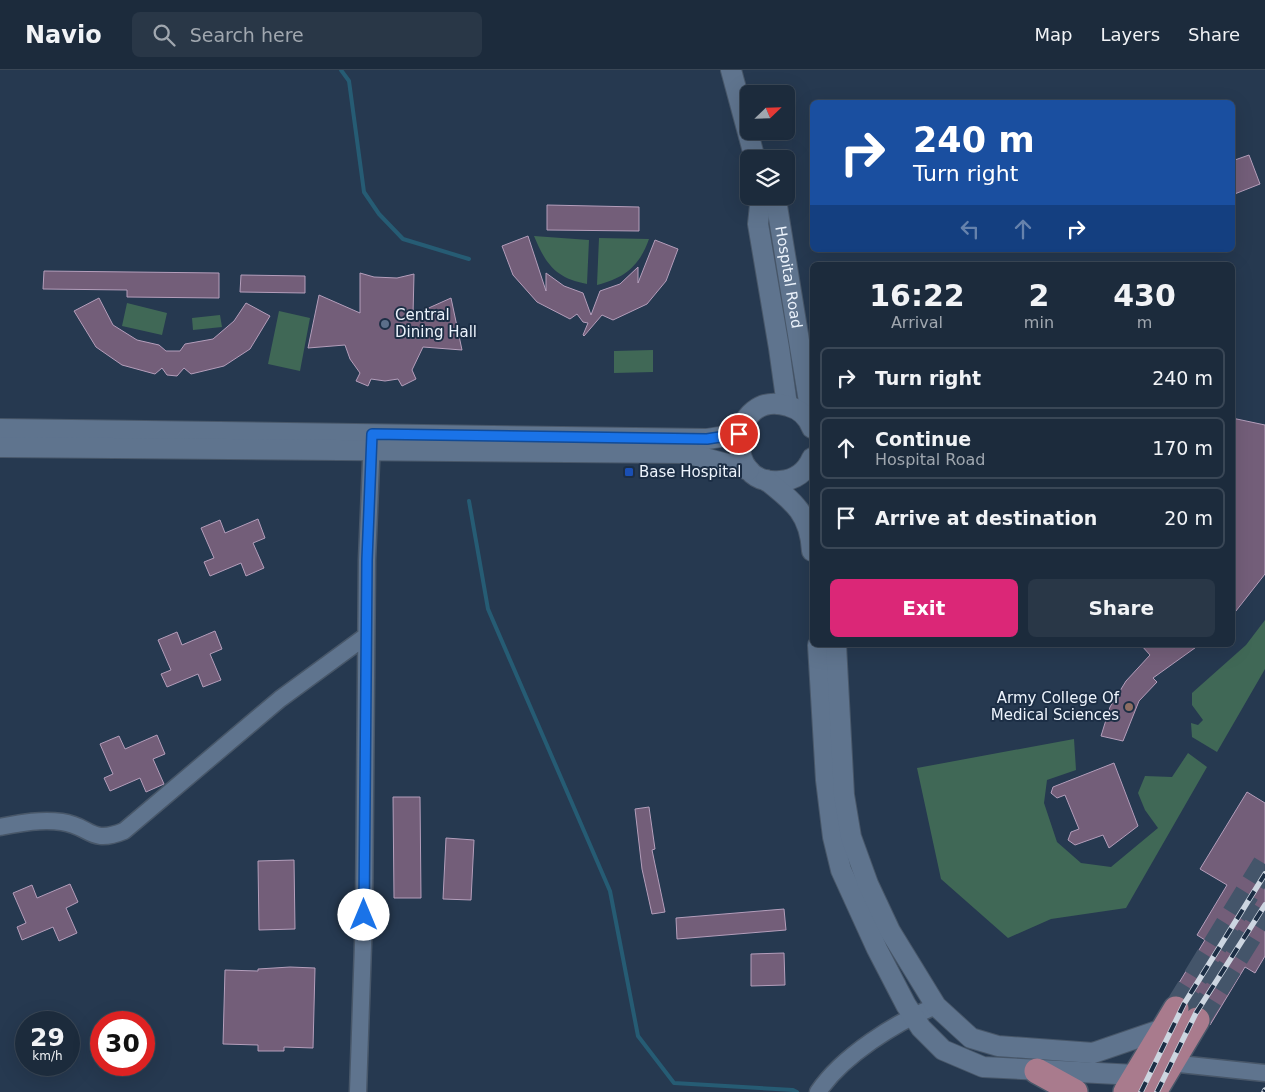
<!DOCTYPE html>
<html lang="en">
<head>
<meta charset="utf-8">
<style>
	:root { --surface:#1c2b3c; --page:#293747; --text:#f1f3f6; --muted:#a0a7af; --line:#3a4756; --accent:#db2777 }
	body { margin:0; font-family:"DejaVu Sans",sans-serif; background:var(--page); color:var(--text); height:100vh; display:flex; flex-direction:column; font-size:19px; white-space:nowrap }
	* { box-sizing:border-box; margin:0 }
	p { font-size:16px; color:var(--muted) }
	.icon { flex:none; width:28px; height:28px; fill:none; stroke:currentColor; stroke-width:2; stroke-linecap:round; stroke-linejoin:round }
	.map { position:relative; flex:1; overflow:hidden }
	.side { position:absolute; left:810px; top:192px; width:425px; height:385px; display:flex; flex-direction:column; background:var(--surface); border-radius:8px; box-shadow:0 5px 20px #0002,0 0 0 1px var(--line) }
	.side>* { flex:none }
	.guide { position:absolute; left:810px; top:30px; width:425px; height:152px; border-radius:8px; box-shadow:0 5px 20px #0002,0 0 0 1px var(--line); background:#1a4fa0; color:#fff; overflow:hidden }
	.needle { width:32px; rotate:67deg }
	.tools { position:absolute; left:740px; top:15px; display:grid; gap:10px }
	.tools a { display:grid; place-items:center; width:55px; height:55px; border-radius:8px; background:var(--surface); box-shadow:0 5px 20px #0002,0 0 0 1px var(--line); font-size:25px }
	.speed { position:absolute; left:15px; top:941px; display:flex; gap:10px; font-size:25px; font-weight:700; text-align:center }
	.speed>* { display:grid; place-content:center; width:65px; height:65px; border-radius:50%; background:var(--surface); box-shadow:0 5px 20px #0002,0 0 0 1px var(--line); line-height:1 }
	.speed small { font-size:12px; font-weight:400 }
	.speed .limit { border:8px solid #d22; background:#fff; color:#111 }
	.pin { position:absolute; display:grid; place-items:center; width:42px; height:42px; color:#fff; margin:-21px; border:2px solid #fff; border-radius:50%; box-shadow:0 1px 5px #0007 }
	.me { position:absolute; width:55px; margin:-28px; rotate:0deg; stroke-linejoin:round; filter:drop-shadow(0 0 4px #0008) }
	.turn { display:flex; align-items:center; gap:18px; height:105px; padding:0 20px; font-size:22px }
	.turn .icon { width:65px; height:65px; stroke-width:2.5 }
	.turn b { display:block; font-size:35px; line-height:42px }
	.lanes { display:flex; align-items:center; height:48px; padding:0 20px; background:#0003; justify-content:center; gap:25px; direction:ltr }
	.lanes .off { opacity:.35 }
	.eta { display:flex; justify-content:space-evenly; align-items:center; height:85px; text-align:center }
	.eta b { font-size:30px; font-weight:700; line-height:35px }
	.cta { display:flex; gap:10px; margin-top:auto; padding:10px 20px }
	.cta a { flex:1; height:58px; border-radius:8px; background:var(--accent); color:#fff; font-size:20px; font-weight:700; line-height:58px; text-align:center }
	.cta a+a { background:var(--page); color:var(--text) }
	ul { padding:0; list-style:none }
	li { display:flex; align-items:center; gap:15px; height:62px; margin:0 10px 8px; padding:0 10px; border:2px solid var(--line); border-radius:8px }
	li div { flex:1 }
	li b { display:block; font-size:19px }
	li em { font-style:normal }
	header { display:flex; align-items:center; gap:30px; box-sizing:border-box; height:70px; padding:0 25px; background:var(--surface); border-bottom:1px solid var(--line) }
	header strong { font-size:24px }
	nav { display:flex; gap:28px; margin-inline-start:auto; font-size:18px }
	.search { width:350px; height:45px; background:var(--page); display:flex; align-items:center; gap:12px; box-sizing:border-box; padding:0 18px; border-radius:8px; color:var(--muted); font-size:19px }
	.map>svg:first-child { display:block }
</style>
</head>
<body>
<header>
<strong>Navio</strong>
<div class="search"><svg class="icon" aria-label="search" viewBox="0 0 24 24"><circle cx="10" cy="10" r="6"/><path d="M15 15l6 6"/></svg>Search here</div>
<nav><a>Map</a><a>Layers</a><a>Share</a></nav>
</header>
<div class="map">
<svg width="1265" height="1022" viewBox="0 0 1265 1022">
	<rect width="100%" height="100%" fill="#263950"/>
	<!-- green -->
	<path fill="#406856" d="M 534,166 L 589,170 L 587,214 C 556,208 546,195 534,166 Z
		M 599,168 L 649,169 C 639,197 624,208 597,215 Z
		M 127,233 L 167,243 L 162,265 L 122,256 Z
		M 279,241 L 310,248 L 300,301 L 268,294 Z
		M 220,245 L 222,257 L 193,260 L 192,248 Z
		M 653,280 L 653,302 L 614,303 L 614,281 Z
		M 1265,550 L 1265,599 L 1217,682 L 1192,667 L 1191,653 L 1198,655 L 1203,650 L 1192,635 L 1192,623 L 1246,575 Z
		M 1074,669 L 1076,700 L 1047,710 L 1044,733 L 1057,772 L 1081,793 L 1111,797 L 1158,758 L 1145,740 L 1138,723 L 1145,706 L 1172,707 L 1188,683 L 1207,697 L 1126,838 L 1051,849 L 1008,868 L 941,809 L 917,698 Z"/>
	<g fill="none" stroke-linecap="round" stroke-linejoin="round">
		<!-- stream -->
		<path stroke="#265c74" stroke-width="4" d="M 341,0 L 349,11 L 364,122 L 379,144 L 403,169 L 469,189
			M 469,431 L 488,539 L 610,821 L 638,966 L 674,1013 L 793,1020 L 797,1022"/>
	</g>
	<!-- building -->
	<path fill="#735e79" stroke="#b49ebb" d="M 1249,85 L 1260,114 L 1232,125 L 1232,91 Z
		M 547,135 L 639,137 L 639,161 L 547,160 Z
		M 528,166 L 546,221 L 546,203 L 564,216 L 583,223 L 591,245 L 600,221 L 620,214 L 638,197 L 638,213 L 655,170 L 678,179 L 666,211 L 647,234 L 613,250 L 602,245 L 584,266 L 583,265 L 588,253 L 583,252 L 577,244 L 570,249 L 537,232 L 513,205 L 502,176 Z
		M 44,201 L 219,203 L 219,228 L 127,227 L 127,220 L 43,219 Z
		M 360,203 L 374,207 L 397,208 L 414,204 L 413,245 L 451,228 L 462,280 L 423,277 L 412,300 L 416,309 L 402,316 L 398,309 L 385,311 L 371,309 L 368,316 L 356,311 L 360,303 L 350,289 L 345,275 L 308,278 L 319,225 L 360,243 Z
		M 241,205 L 305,206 L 305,223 L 240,222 Z
		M 99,228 L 113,255 L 137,270 L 159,275 L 166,281 L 180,281 L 185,274 L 213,269 L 234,251 L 246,233 L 270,246 L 250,279 L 224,296 L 191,304 L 184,298 L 177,306 L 167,305 L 162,298 L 155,304 L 122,295 L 96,277 L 74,241 Z
		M 1232,348 L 1265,355 L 1265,504 L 1232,546 Z
		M 258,449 L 265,468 L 253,473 L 264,498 L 246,506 L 241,493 L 210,506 L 204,492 L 214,488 L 201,458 L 220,450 L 225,463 Z
		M 215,561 L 222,579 L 210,584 L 221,610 L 203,617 L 198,604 L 167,617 L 161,604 L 171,600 L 158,570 L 177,562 L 182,575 Z
		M 1141,575 L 1199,575 L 1153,608 L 1157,612 L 1139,631 L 1123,671 L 1101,666 L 1110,637 L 1126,611 L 1150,585 Z
		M 157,665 L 165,684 L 153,689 L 164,714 L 146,722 L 140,708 L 110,721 L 104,708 L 113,704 L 100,674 L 119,666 L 125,679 Z
		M 1114,693 L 1138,756 L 1109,778 L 1103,765 L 1075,775 L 1068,770 L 1071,762 L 1079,759 L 1065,725 L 1057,728 L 1051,723 L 1053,717 Z
		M 1247,722 L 1265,733 L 1265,886 L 1255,903 L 1245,897 L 1210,955 L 1210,943 L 1205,938 L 1198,936 L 1190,938 L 1184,927 L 1171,926 L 1205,870 L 1197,865 L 1227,815 L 1200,799 Z
		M 393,727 L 420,727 L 421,828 L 394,828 Z
		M 649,737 L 655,779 L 652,780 L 665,842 L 652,844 L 642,799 L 635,739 Z
		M 446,768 L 474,770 L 471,830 L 443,829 Z
		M 294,790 L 295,859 L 259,860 L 258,791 Z
		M 70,814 L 78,832 L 66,838 L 77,863 L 59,871 L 53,857 L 22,870 L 17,857 L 26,853 L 13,823 L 32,815 L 37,828 Z
		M 784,839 L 786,860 L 677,869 L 676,848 Z
		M 784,883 L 785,915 L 751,916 L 751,884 Z
		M 290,897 L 315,898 L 313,978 L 284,977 L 284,981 L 258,981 L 258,975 L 223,974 L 225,900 L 258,901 L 258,899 Z"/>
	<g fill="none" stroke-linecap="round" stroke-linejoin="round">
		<!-- primary-tunnel -->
		<path stroke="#44556a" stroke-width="25" stroke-dasharray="25 12" stroke-linecap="butt" d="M 1176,939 L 1265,794
			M 1197,950 L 1265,841"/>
		<!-- minor casing -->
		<g stroke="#485769" stroke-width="19">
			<path id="minor" d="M 0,757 C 21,753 41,749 62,752 C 91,756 90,775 124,761 L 280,629 L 366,566
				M 1170,993 L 1265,1003
				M 358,1022 L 364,845 L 367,490 L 372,369
				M 818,1022 C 842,986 896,952 936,936"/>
		</g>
		<!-- tertiary casing -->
		<g stroke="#485769" stroke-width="22">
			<g id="tertiary">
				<path d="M 731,0 L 755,89"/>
				<path d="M 761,126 L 758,154 L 779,278 L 787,335"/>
				<path id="s1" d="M 769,126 L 777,136 L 812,350"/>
				<path d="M 812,358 C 808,347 799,339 788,336 C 729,318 721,417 780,411 C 795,410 806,402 812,388"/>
				<path d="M 0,359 L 707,369 L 739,364"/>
				<path d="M 0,377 L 686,383 L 749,400"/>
				<path d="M 766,410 C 794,432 810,444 812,481"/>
				<path d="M 818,575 L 826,710 L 833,767 L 841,800 L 877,879 L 906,935 L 921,958 L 943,980 L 983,997 L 1136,1005"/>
				<path d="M 836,575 L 844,725 L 851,767 L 868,814 L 890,861 L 936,936 L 971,968 L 998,976 L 1093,983 L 1163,959"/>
			</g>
		</g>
		<!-- primary casing -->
		<g stroke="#485769" stroke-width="28">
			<path id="primary" d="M 1037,1001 L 1075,1022
				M 1126,1022 L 1176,939
				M 1154,1022 L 1197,950"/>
		</g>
		<!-- minor -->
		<use href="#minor" stroke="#5f748e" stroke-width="16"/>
		<!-- tertiary -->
		<use href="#tertiary" stroke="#5f748e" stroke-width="20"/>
		<!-- primary -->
		<use href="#primary" stroke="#a97b8d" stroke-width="25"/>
		<!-- rail casing -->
		<g stroke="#cdd6e1" stroke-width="5.5">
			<path id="rail" d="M 1141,1022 L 1184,934 L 1265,804
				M 1157,1022 L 1196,943 L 1265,835
				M 1264,1022 L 1265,1020"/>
		</g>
		<!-- rail -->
		<use href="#rail" stroke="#1c2e45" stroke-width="4" stroke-dasharray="11" stroke-linecap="butt"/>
	</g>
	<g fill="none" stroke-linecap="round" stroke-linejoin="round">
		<!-- route casing -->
		<g stroke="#114b97" stroke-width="12">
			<path id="route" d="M 364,845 L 367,490 L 372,364 L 707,369 L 739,364"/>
		</g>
		<!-- route -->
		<use href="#route" stroke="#1a73e8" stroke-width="9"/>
	</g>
	<!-- markers -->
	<circle fill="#5c6f8a" stroke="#1c2e45" stroke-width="2" cx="385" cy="254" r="5"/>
	<rect fill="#1a4fb4" stroke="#1c2e45" stroke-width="2" x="624" y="397" width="10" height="10" rx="2.5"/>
	<circle fill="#8d6e63" stroke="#1c2e45" stroke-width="2" cx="1129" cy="637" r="5"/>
	<g text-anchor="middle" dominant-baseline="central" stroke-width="4" stroke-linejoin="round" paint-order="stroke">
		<!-- street labels -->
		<g font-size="15" fill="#ecf3fc" stroke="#1c2e45">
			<text stroke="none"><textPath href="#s1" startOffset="85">Hospital Road</textPath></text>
		</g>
		<!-- poi labels -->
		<g font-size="15" fill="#ecf3fc" stroke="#1c2e45" text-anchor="start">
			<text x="395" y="245">Central<tspan x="395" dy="17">Dining Hall</tspan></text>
			<text x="639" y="402">Base Hospital</text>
			<text x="1119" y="628" text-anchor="end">Army College Of<tspan x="1119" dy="17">Medical Sciences</tspan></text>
		</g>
	</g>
</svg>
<div class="tools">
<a><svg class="needle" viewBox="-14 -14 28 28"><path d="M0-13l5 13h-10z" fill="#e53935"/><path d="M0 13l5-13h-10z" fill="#a0a7af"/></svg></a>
<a><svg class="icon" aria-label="layers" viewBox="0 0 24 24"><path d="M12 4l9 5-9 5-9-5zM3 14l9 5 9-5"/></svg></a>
</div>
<div class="speed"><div>29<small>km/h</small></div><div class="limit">30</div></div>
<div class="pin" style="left:739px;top:364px;background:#d93025"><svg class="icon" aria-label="arrive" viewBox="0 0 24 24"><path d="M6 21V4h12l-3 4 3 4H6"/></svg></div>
<svg class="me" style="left:364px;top:845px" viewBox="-20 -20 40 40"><circle r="19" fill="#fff"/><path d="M0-13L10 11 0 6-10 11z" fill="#1a73e8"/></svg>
<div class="guide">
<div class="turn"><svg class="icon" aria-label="right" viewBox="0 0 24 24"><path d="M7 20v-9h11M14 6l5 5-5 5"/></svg><div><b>240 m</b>Turn right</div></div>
<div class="lanes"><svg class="icon off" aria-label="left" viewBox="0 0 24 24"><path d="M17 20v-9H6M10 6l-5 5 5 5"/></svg><svg class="icon off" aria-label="ahead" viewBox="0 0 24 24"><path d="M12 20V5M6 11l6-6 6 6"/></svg><svg class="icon" aria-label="right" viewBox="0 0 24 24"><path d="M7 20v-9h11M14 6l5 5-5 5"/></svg></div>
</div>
<section class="side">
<div class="eta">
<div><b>16:22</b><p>Arrival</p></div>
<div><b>2</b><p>min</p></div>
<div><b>430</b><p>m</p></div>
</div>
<ul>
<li><svg class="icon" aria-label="right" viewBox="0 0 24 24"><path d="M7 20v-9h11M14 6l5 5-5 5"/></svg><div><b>Turn right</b></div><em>240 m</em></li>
<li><svg class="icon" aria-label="ahead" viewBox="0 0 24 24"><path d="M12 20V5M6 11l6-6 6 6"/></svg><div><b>Continue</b><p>Hospital Road</p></div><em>170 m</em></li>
<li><svg class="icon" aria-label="arrive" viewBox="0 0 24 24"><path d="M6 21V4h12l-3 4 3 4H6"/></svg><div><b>Arrive at destination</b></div><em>20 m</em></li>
</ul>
<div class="cta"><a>Exit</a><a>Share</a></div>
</section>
</div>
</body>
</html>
